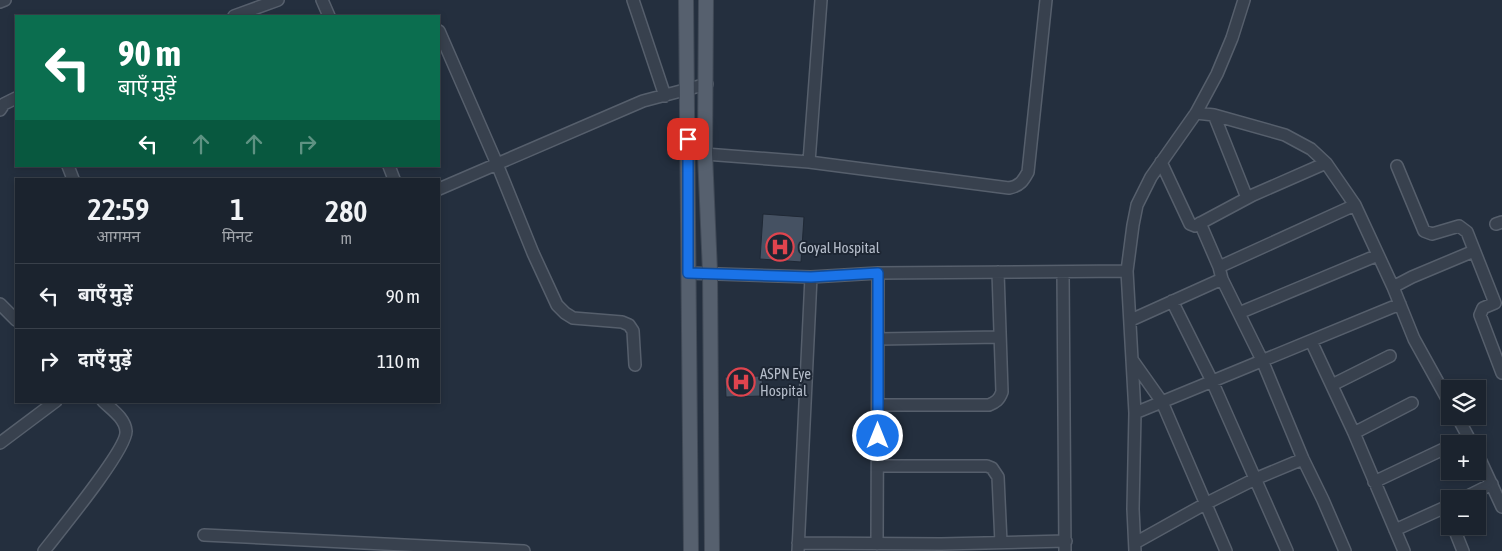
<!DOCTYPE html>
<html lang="hi">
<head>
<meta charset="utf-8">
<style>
	:root { --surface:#1b232e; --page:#282f3a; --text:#f1f3f6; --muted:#a0a4aa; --line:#39404a }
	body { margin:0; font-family:"Asap Condensed","Noto Sans Devanagari",sans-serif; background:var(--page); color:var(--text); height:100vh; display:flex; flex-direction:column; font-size:19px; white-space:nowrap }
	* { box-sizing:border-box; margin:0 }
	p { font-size:16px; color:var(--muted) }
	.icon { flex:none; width:28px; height:28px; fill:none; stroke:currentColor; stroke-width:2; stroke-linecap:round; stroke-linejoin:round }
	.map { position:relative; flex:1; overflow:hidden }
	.drawer { position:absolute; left:15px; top:178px; width:425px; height:225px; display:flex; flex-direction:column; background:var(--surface); border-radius:0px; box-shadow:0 2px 8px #0003,0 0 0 1px var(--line) }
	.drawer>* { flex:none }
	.hud { position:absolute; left:15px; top:15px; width:425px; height:152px; border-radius:0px; box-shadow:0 2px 8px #0003,0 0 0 1px var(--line); background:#0b6e4f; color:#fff; overflow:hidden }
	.buttons { position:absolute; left:1441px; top:380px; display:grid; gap:10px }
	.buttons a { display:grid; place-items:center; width:45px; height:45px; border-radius:0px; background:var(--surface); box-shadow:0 2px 8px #0003,0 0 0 1px var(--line); font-size:25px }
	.pin { position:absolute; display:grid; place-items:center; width:42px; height:42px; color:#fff; margin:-21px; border-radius:10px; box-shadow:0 2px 8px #0006 }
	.me { position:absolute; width:55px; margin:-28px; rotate:0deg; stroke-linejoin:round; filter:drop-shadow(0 0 4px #0008) }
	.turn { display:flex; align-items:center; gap:18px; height:105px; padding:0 20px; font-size:22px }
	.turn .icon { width:65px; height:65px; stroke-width:2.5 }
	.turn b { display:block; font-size:35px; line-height:42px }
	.lanes { display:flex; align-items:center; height:48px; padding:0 20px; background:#0003; justify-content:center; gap:25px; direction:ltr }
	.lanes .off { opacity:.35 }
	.eta { display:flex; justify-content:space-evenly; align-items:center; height:85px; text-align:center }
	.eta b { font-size:30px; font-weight:600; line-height:35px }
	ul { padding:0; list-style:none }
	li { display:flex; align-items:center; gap:15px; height:65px; padding:0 20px; border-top:1px solid var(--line) }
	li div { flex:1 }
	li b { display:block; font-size:19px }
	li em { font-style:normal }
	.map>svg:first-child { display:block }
</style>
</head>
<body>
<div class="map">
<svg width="1502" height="551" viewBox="0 0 1502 551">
	<rect width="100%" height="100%" fill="#242f3e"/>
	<!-- building -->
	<path fill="#455162" stroke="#1f2835" d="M 763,214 L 804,217 L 801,262 L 760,259 Z
		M 762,376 L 763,396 L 726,397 L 725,377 Z"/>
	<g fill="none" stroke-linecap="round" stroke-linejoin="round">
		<!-- minor casing -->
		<g stroke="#565f6c" stroke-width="14">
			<path id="minor" d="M 322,0 L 329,16
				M 633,0 L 665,96
				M 0,2 L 5,0
				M 234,16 L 278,0
				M 439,31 L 497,164 L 533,253 L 557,305 L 565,313 L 573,318 L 622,322 L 629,325 L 633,331 L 635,365
				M 0,110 L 4,104 L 16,98
				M 1196,113 L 1214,115 L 1285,135 L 1311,149 L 1326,163 L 1355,205 L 1393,287 L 1414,339 L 1450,404
				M 1214,115 L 1247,198
				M 705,154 L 809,162 L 821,0
				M 809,162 L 1009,188 C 1020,186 1023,181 1028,172 L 1046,0
				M 1161,162 L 1190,224 L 1195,226 L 1253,195 L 1326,163
				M 68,166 L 73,179
				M 389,166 L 394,179
				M 1397,166 L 1424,231 L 1432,234 L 1459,226 L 1467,232 L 1495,303 L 1483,308 L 1480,315 L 1502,373
				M 439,189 L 643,101 L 707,84
				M 1200,223 L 1219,267 L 1222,279 L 1262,360 L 1303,459 L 1323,500 L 1345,551
				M 1496,224 L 1502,222
				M 1219,267 L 1355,205
				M 688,273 L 811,277 L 878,273 L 1127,271
				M 1063,273 L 1065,551
				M 1393,287 L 1412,277 L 1474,251
				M 1172,301 L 1212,381 L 1287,551
				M 0,304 L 16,320
				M 1239,313 L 1378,255
				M 1131,320 L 1222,279
				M 878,339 L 1000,337
				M 1311,341 L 1354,433 L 1404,551
				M 1133,361 L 1162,402 L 1226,551
				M 1332,385 L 1390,356
				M 878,405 L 989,405 C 996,402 999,400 1002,392 L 998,272
				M 1135,413 L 1400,304
				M 1457,416 L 1472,444
				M 1354,433 L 1412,403
				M 0,443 L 56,401
				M 1478,455 L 1502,507
				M 878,466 L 987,466 L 992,468 L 998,477 L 1001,543
				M 1374,482 L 1450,446
				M 1462,499 L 1492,484
				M 1453,526 L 1463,551
				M 1395,530 L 1450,505
				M 204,535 L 524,551
				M 798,543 L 941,544 L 1066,541
				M 1135,543 L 1205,504 L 1255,479 L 1303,459
				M 877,544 L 878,273
				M 44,551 C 58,533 128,448 126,431 C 125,418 111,409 103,401
				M 798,551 L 811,277
				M 1135,551 L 1133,509 L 1135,413 L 1127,271 L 1133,225 L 1137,205 L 1151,177 L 1196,113 L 1217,74 L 1232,38 L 1244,0"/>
		</g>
		<!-- major casing -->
		<g stroke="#414a57" stroke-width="16">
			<path id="major" d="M 686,0 L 691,551
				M 706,0 L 705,154 L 710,272 L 712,551"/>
		</g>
		<!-- minor -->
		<use href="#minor" stroke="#38414e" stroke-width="11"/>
		<!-- major -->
		<use href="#major" stroke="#56606e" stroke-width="14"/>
	</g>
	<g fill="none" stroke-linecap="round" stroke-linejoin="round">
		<!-- route casing -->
		<g stroke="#114b97" stroke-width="12">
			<path id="route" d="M 688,139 L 688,273 L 811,277 L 878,273 L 878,436"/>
		</g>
		<!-- route -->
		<use href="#route" stroke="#1a73e8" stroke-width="9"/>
	</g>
	<!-- icons -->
	<defs>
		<g id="hospital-ring" transform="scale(1.4375)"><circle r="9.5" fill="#1d2633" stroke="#e0444e" stroke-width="1.5"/><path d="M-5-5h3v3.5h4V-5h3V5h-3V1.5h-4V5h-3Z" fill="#e0444e"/></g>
	</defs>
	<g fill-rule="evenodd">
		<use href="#hospital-ring" x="780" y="247"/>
		<use href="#hospital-ring" x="741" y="382"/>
	</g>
	<g text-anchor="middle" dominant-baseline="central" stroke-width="4" stroke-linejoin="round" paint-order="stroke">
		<!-- poi labels -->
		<g font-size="15" fill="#b4bcc9" stroke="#1d2633" text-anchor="start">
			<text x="799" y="247">Goyal Hospital</text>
			<text x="760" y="373">ASPN Eye<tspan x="760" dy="17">Hospital</tspan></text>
		</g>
	</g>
</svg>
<div class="buttons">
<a><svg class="icon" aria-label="layers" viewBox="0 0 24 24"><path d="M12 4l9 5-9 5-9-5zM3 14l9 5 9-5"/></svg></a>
<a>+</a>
<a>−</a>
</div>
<div class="pin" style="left:688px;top:139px;background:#d93025"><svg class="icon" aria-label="arrive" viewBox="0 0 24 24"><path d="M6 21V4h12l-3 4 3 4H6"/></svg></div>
<svg class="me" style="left:878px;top:436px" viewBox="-20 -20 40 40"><circle r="17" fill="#1a73e8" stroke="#fff" stroke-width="3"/><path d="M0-11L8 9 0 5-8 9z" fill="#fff"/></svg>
<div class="hud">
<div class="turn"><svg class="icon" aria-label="left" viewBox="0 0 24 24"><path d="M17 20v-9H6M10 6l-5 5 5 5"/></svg><div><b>90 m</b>बाएँ मुड़ें</div></div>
<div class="lanes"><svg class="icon" aria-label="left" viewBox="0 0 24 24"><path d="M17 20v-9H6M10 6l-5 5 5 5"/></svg><svg class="icon off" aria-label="ahead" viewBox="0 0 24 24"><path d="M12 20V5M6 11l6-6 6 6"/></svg><svg class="icon off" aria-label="ahead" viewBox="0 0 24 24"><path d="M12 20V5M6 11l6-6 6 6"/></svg><svg class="icon off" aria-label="right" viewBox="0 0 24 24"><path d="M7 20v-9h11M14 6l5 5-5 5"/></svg></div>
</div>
<section class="drawer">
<div class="eta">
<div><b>22:59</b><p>आगमन</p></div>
<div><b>1</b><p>मिनट</p></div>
<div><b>280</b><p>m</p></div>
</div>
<ul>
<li><svg class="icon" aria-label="left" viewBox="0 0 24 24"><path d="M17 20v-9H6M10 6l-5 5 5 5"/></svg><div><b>बाएँ मुड़ें</b></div><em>90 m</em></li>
<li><svg class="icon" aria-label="right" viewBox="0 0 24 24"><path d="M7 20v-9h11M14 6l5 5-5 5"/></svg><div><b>दाएँ मुड़ें</b></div><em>110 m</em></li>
</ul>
</section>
</div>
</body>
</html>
